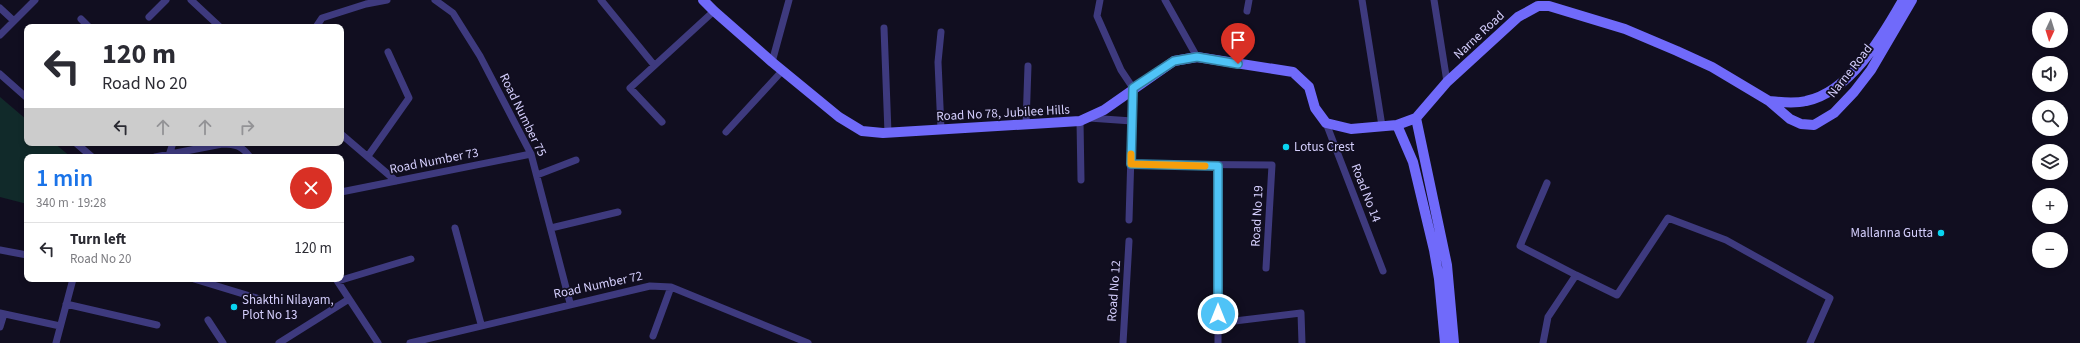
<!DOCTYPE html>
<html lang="en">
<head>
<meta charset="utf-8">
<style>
	:root { --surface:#fff; --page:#f2f2f3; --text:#2b2b33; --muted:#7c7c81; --line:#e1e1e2; --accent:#1a73e8 }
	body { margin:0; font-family:"Source Sans 3",sans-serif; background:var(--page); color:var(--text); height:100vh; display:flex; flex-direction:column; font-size:15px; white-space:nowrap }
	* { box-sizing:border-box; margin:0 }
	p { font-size:13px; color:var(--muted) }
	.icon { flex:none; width:22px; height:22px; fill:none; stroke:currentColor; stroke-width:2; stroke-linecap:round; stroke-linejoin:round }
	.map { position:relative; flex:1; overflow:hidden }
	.panel { position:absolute; left:24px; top:154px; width:320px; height:128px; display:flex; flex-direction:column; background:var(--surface); border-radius:8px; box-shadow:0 2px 6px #0003 }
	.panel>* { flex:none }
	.top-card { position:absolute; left:24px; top:24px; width:320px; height:122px; border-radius:8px; box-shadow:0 2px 6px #0003; background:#fff; color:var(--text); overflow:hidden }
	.needle { width:26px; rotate:184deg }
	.buttons { position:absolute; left:2032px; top:12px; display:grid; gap:8px }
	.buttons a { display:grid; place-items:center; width:36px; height:36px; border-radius:50%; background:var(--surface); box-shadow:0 2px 6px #0003; font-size:20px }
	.pin { position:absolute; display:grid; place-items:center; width:34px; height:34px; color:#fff; margin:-41px -17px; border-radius:50% 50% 50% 0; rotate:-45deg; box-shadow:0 0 4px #0007 }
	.pin .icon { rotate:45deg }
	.me { position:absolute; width:44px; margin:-22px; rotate:0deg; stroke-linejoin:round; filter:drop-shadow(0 0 3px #0008) }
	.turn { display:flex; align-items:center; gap:14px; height:84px; padding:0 12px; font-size:18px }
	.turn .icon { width:52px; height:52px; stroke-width:2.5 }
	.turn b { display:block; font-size:28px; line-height:34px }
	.lanes { display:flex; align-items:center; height:38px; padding:0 12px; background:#0003; justify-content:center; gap:20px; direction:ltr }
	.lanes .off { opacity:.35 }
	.round { display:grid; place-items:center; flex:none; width:42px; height:42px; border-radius:21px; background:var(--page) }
	.overview { display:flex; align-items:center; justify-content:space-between; height:68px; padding:0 12px }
	h1 { font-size:24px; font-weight:600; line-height:30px; color:var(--accent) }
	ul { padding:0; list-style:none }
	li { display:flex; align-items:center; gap:12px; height:52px; padding:0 12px; border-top:1px solid var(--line) }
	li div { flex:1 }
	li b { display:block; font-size:15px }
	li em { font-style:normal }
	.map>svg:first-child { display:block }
</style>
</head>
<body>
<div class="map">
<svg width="2080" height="343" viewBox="0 0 2080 343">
	<rect width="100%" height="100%" fill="#110e20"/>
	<!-- green -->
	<path fill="#112a2a" d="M 0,97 L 27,120 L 27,143 L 54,143 L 71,157 L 27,157 L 27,204 L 0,197 Z"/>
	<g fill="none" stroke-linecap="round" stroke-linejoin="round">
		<!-- street -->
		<path stroke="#3e3a7e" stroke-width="7" d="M 191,0 L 220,27
			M 435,0 L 453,13 L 480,56 L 531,154 L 570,303
			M 601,0 L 654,65
			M 1100,0 L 1097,16 L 1121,70 L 1133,88 L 1129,220
			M 1165,0 L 1197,57
			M 1362,0 L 1382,126
			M 1434,0 L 1447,82
			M 0,8 L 14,21
			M 1247,11 L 1249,0
			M 149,17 L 166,0
			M 81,19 L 89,27
			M 316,27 L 322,18 L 366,4 L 387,0
			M 884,28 L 888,133
			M 941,32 L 938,62 L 941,129
			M 0,35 L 35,0
			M 772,62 L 789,0
			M 0,74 L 27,98
			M 1089,118 L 1132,121
			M 1080,121 L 1081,180
			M 662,122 L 630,88 L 714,11
			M 1326,123 L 1383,271
			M 1026,124 L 1028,66
			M 726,132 L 783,70
			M 341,134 L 396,181
			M 76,143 L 92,157
			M 169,155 L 173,143
			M 368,156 L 409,98 L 388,52
			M 155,157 L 222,144 C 236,144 242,146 250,157
			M 1131,164 L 1272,165 L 1266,268
			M 1218,166 L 1218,343
			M 537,175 L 576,160
			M 341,192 L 531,154
			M 455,228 L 481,324
			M 551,228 L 618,212
			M 0,250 L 27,255
			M 1576,275 L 1617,295 L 1668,218 L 1726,240 L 1830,298 L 1810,343
			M 194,279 L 260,299
			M 336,279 L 378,343
			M 338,281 L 411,259
			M 66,304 L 157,325
			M 0,313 L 60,326
			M 208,320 L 223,343
			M 1218,323 L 1301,313 L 1302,343
			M 0,327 L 4,314
			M 653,336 L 671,287
			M 56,343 L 73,279
			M 279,343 L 349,299
			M 410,343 L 650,286 L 671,287 L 808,343
			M 1123,343 L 1129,241
			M 1543,343 L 1548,317 L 1576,275 L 1520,246 L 1547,183"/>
		<!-- secondary -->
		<path stroke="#706afa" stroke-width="10" d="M 703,0 L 714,11 L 772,62 L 839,117 L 862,131 L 883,133 L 1080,121 L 1104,110 L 1174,61 L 1197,57 L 1293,72 L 1309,87 L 1315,108 L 1326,123 L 1351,129 L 1397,125 L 1416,118 L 1447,82 L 1518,17 L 1538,6 L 1549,6 L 1625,29 L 1677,51 L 1712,67 L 1769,101 L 1790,119 L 1801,124 L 1814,125 L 1834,113 L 1854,92 L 1871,70 L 1912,0
			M 1769,101 C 1781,102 1793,104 1806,101 C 1850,92 1882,37 1903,0
			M 1416,118 L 1447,265 L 1454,343
			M 1397,125 L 1413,162 L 1434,250 L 1439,279 L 1445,343"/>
	</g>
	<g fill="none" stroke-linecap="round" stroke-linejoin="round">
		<!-- route casing -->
		<g stroke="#337fa1" stroke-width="10">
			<path id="route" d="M 1218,314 L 1218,166 L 1131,164 L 1133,88 L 1174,61 L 1197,57 L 1238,64"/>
		</g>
		<!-- route -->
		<use href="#route" stroke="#4fc3f7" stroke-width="7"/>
		<!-- slow -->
		<path stroke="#f59e0b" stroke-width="7" d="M 1131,154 L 1131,164 L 1205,166"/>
	</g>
	<!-- markers -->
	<g fill="#09d4f0" stroke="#110e20" stroke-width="1.5">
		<circle cx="1286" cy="147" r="4"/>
		<circle cx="1941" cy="233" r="4"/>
		<circle cx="234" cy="307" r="4"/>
	</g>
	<g text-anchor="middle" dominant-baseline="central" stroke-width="3.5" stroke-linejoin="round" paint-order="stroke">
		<!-- street labels -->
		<g font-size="13" fill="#d5cffd" stroke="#110e20">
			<text transform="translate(1479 35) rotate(-43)">Narne Road</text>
			<text transform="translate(1850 71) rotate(-52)">Narne Road</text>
			<text transform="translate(1003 113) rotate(-3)">Road No 78, Jubilee Hills</text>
			<text transform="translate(523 115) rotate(64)">Road Number 75</text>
			<text transform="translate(434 161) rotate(-11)">Road Number 73</text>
			<text transform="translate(1366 193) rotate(69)">Road No 14</text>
			<text transform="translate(1257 216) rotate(-87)">Road No 19</text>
			<text transform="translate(598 285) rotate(-12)">Road Number 72</text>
			<text transform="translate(1114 291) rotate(-86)">Road No 12</text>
		</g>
		<!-- poi labels -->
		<g font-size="13" fill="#d5cffd" stroke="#110e20" text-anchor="start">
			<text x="1294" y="147">Lotus Crest</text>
			<text x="1933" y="233" text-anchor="end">Mallanna Gutta</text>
			<text x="242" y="300">Shakthi Nilayam,<tspan x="242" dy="15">Plot No 13</tspan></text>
		</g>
	</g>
</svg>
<div class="buttons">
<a><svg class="needle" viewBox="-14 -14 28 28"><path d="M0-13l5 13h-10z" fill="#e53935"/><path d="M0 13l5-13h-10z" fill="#7c7c81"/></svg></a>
<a><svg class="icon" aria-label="sound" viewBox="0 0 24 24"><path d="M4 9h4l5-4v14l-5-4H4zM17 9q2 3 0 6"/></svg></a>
<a><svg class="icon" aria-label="search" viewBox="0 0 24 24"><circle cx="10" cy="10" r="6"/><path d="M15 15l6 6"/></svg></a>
<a><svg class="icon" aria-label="layers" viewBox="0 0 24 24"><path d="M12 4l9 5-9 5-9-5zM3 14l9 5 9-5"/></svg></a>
<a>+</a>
<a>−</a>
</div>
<div class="pin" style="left:1238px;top:64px;background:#d93025"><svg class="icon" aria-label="arrive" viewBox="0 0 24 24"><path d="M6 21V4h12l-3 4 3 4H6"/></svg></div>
<svg class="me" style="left:1218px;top:314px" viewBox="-20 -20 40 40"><circle r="17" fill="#4fc3f7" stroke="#fff" stroke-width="3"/><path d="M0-11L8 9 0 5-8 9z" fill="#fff"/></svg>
<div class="top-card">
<div class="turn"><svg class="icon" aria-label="left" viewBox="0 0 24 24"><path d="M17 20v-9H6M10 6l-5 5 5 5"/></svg><div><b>120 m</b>Road No 20</div></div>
<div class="lanes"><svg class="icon" aria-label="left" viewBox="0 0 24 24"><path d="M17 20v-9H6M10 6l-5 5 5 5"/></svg><svg class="icon off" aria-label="ahead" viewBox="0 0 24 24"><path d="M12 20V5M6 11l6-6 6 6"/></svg><svg class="icon off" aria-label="ahead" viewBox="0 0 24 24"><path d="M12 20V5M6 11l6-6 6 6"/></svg><svg class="icon off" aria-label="right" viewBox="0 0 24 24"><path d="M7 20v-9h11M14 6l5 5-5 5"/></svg></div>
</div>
<section class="panel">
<div class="overview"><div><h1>1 min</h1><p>340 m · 19:28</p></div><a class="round" style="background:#d93025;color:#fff"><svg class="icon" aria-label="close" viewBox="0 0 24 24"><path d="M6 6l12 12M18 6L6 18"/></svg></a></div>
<ul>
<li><svg class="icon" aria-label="left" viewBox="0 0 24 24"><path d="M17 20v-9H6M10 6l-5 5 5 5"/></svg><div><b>Turn left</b><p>Road No 20</p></div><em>120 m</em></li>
</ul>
</section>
</div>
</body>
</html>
